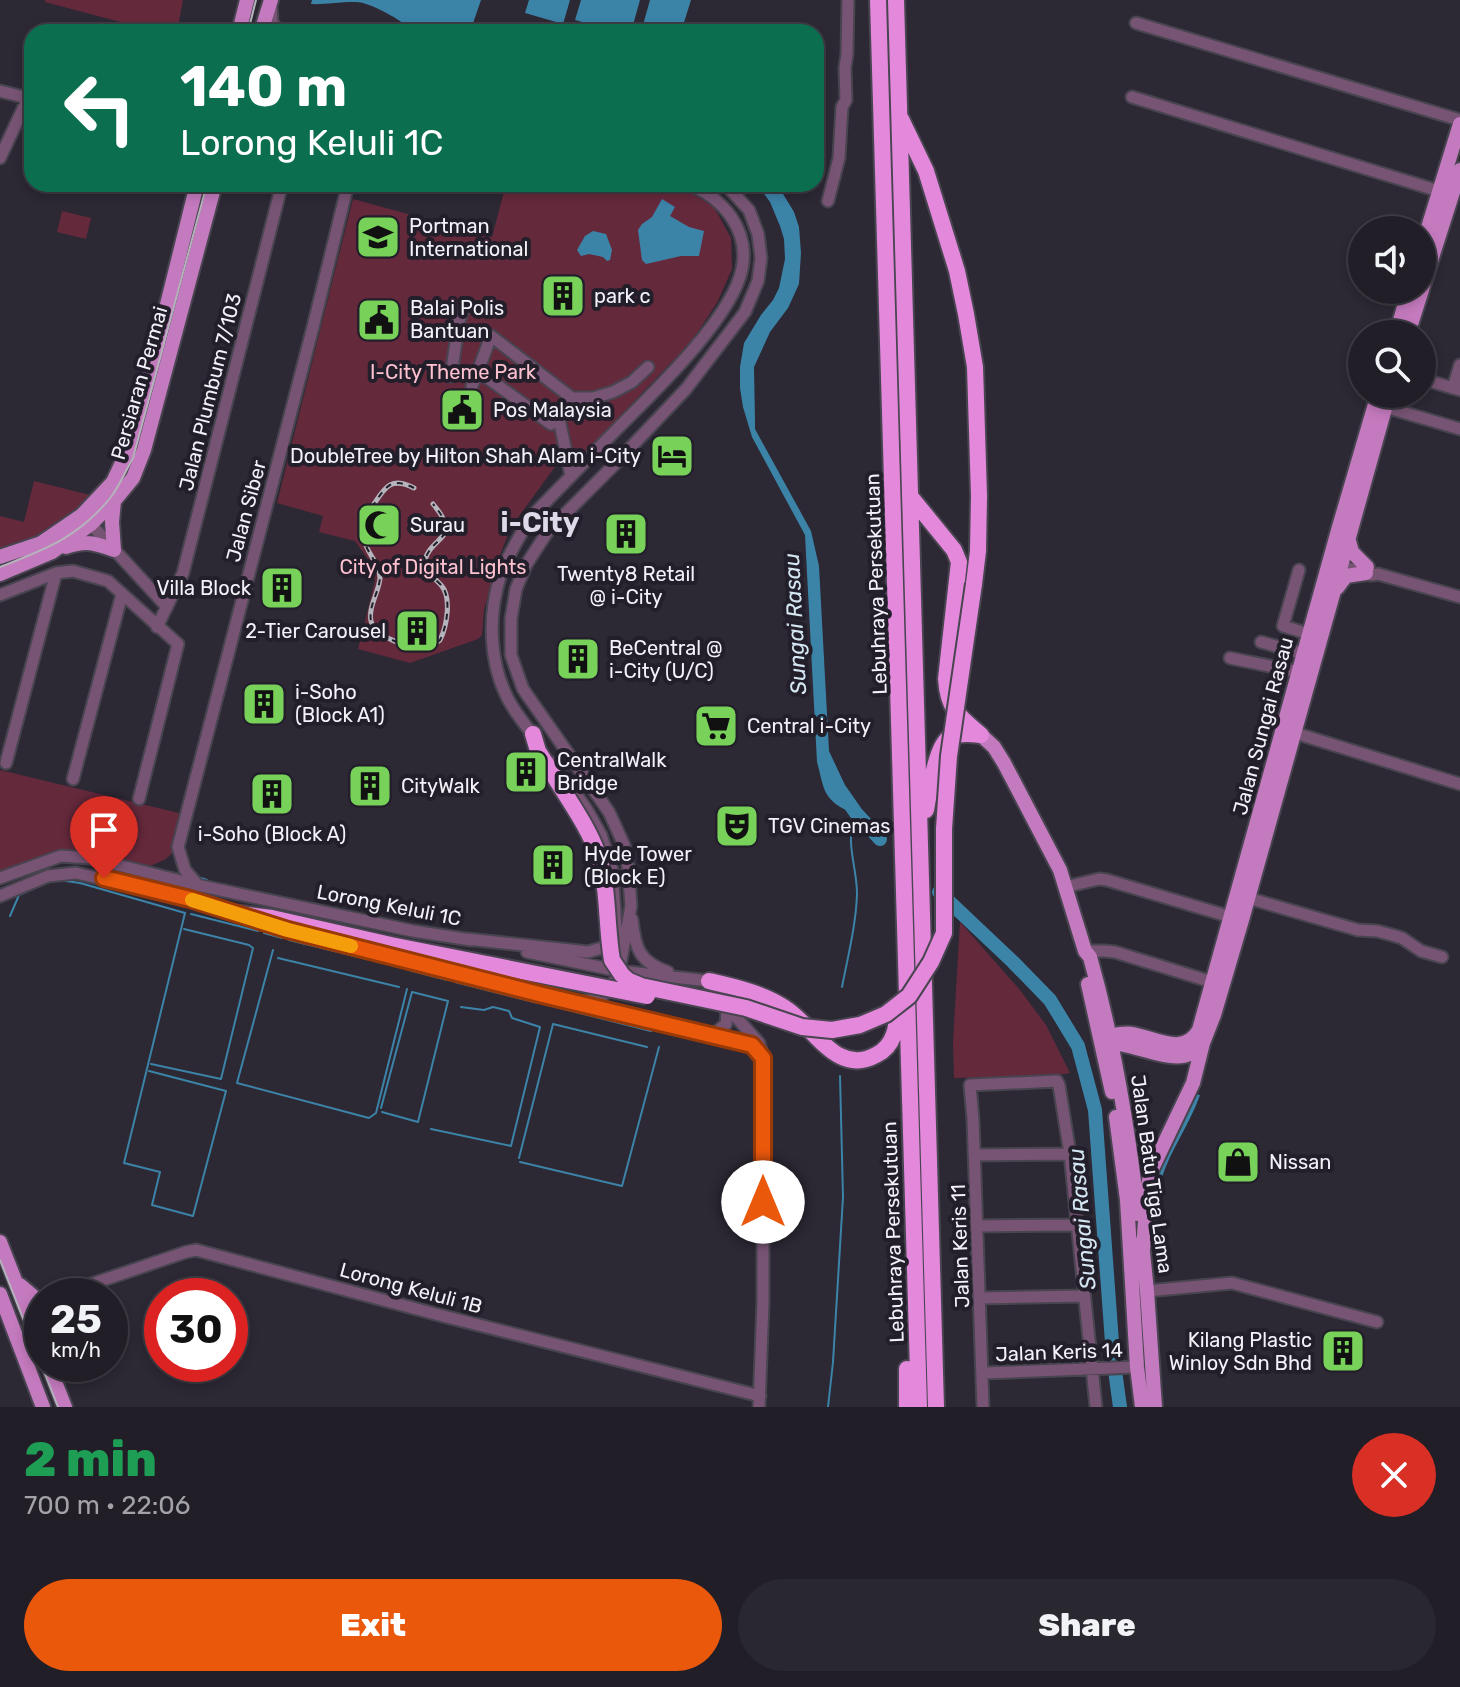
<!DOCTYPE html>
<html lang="en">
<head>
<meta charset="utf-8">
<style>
	:root { --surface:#211e27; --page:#29272f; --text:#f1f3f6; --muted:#a2a2a7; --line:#3e3c44; --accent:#ea580c }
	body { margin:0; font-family:Rubik,sans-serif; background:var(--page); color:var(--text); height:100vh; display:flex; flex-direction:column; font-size:30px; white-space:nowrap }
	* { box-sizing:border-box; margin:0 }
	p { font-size:26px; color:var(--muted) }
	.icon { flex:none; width:44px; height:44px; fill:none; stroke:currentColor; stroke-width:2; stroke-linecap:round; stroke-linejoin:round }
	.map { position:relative; height:1407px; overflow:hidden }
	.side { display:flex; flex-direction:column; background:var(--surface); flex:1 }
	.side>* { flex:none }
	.guide { position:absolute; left:24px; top:24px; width:800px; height:168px; border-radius:24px; box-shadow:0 4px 12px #0003,0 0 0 2px var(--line); background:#0b6e4f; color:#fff; overflow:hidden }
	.fabs { position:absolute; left:1348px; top:216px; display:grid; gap:16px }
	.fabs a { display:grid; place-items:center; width:88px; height:88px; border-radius:50%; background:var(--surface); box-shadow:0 4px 12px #0003,0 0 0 2px var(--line); font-size:40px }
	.speed { position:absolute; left:24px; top:1278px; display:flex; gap:16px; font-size:40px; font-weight:700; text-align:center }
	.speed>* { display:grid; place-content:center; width:104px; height:104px; border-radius:50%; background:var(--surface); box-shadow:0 4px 12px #0003,0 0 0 2px var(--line); line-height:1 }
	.speed small { font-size:20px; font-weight:400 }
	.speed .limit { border:12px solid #d22; background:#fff; color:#111 }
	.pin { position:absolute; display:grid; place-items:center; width:68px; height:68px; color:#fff; margin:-82px -34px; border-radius:50% 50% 50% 0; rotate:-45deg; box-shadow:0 0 8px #0007 }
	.pin .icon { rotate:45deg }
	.me { position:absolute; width:88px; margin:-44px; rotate:0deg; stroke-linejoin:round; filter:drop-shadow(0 0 6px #0008) }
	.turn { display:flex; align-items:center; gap:28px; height:168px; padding:0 24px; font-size:36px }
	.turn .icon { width:104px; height:104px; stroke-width:2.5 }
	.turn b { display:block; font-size:56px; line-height:68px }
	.round { display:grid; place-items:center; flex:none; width:84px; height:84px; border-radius:42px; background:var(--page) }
	.summary { display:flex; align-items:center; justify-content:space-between; height:136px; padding:0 24px }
	h1 { font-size:48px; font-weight:800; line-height:60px; color:#1e9e55 }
	.action { display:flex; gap:16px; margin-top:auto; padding:16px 24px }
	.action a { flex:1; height:92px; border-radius:48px; background:var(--accent); color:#fff; font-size:32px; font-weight:800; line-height:92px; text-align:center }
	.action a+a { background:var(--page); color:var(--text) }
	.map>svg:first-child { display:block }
</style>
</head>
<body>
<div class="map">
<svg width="1460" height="1407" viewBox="0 0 1460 1407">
	<rect width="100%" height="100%" fill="#2c2834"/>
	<!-- green -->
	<path fill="#65293c" d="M 45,0 L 183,0 L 177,32 L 158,32 L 45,2 Z
		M 506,184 L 665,184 L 689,191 L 714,207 L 731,238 L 732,269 L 718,301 L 692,341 L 639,396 L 595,447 L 560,460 L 511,527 L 500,555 L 484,610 L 482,635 L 478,639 L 410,663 L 358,649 L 375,581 L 370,562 L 355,541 L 319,532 L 323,516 L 277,503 L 353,199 L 492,237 Z
		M 62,211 L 91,218 L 86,239 L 57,232 Z
		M 34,481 L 90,495 C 74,513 50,534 26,543 C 18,546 9,547 0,549 L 0,516 L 24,522 Z
		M 0,770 L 183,814 L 174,851 L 166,859 L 148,867 L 87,852 L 63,851 L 0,872 Z
		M 960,922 L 1020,990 L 1046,1025 L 1070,1073 L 1052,1076 L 954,1078 L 953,1042 Z"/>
	<!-- water -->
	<path fill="#3c83a8" d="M 312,0 L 481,0 L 470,32 L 415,32 C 404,22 378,7 363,3 C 351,0 326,5 311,4 Z
		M 529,0 L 570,0 L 563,24 L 525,13 Z
		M 581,0 L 640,0 L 631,32 L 617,32 L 575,20 Z
		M 650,0 L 691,0 L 681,32 L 641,32 Z
		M 757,184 L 777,184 L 794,212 L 799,227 L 801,253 L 799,284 L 788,308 L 770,332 L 754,367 L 755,421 L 755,429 L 811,531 L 819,566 L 829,751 L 852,800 L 848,811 C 822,799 824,787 817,762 L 805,535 L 752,437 L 743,407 L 740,388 L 740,367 L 744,343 L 761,315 L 773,300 L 779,288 L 785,259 L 784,239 L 780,226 L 770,202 Z
		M 662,199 L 675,207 L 670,216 L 689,227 L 704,231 L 699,256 L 681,256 L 646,264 L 642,260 L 638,230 L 642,224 L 652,217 Z
		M 593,231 L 606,234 L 612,250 L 610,260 L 607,261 L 603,257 L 589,254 L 581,256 L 577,250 L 585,236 Z
		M 1195,1094 L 1200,1095 C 1190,1124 1171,1149 1162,1177 C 1157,1192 1156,1231 1157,1247 L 1152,1248 L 1155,1184 L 1163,1161 L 1181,1128 Z"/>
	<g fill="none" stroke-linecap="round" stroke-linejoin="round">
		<!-- stream -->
		<path stroke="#3c83a8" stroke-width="2" d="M 198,877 L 207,880
			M 59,880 L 80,883 L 185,913 L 124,1163 L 160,1172 L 152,1205 L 193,1216 L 226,1091 L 149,1071
			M 214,883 L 225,885
			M 191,914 L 258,931
			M 10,916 L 19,895 L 41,885
			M 264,933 L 282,938
			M 289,940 L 404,968
			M 273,950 L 237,1083 L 369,1118 L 376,1113 L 407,989
			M 278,958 L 399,987
			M 409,970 L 447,980
			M 455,982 L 538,1003
			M 842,987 C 848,956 856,925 857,894 C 857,865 844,842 856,813
			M 544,1004 L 651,1031
			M 151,1064 L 221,1079 L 253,948 L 249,945 L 184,929
			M 381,1108 L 412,992 L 448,1001 L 418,1122 L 382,1112
			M 431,1129 L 511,1146 L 540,1027 L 512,1018 L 509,1011 L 493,1007 L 484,1010 L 461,1007
			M 519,1158 L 553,1024 L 647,1047
			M 520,1162 L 622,1186 L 659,1047
			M 1156,1248 L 1159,1274
			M 828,1407 L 833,1362 L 843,1197 L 840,1076"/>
		<!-- river -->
		<path stroke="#3c83a8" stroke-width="14" d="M 840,790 L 856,813 L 880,839
			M 939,892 L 1013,962 L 1050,1000 L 1078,1046 L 1095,1110 L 1113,1356 L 1120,1407"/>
		<!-- minor casing -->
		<g stroke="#484450" stroke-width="15">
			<path id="minor" d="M 271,5 L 272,22 L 279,32
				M 1136,23 L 1460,120
				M 0,91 L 32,99
				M 1132,97 L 1439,191
				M 0,158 L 28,98
				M 828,201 L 839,158 L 842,107 L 846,100 L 845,68 L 847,54 L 848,0
				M 478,371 L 491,336 L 572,398 L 593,398 L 613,392 L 632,382 L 648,367
				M 451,376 L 459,321 L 463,311
				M 1422,379 L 1460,390
				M 472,386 L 478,371 L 551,424 L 572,398
				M 1453,388 L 1460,365
				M 1385,407 L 1460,429
				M 558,414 L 571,476
				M 88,521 L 167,607
				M 1334,564 L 1371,575 L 1378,574 L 1460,597
				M 1299,570 L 1283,626 L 1309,634
				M 0,595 L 56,573 L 73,571 L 108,581 L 178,644 L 139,799
				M 157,627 L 183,573 L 282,184
				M 1261,642 L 1304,654
				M 1230,658 L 1299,672
				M 1295,733 L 1460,784
				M 537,740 C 527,727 515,713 508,699 C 489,662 488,616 500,577 C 507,556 520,535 532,516 C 560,487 589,458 618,428 C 654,392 732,318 742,269 C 750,230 723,197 687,184
				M 6,763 L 56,573
				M 73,779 L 122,594
				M 0,878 L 61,856 L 90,858 L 197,885 L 413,931 L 471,940
				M 197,884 L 185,870 L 178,847 L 313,327 L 348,184
				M 1065,887 L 1099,879 L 1107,880 L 1231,917
				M 0,896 L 48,876 L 76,873 L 190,899 L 245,915
				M 1248,898 L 1358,930 L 1377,931 L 1392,935 L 1402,938 L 1421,951 L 1442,957
				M 632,919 C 635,948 639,962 668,972
				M 280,927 L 543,995 L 752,1045 L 763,1058
				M 467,939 L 588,952 L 605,947 L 613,940 L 616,928 L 612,870 L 601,835 L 587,810 L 554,763
				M 1085,951 L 1105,951 L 1115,952 L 1212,982
				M 527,952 L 619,971 L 709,981 C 723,998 729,1001 726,1024 L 713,1035
				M 579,1003 L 602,996 L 614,984 L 619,971 L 631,906 L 628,866 L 624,845 L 609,812 L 523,689 L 511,655 L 511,619 L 516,589 L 526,565 L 548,531 L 614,465 L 686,389 L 745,312 L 758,281 L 761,258 L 758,234 L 749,210 L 725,184
				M 728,1008 L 759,1043 L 763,1058 L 763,1302 L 759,1407
				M 974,1155 L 1070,1154
				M 976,1226 L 1077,1225
				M 1147,1291 L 1232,1283 L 1377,1322
				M 56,1296 L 186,1252 L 196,1250 L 443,1316 L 760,1396
				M 980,1298 L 1084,1296
				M 983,1373 L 1137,1367
				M 983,1407 L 973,1119 L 970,1085 L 1057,1081 L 1059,1085 L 1070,1154 L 1096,1407"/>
		</g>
		<!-- major casing -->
		<g stroke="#484450" stroke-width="18">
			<path id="major" d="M 239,32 L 247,0
				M 261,32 L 271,0
				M 1422,247 L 1460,124
				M 1422,289 L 1460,170
				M 1396,334 L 1409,290
				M 1408,334 L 1422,290
				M 1348,537 L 1352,552 L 1367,567
				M 66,547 C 86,540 95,543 114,550 L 112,522 L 114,501
				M 0,557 L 41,543 L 82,515 L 113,482 L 128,450 L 155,353 L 197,184
				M 0,574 L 52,552 L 91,524 L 114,501 L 133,478 L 144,450 L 215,184
				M 1337,588 L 1346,576 L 1366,573
				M 981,735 L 994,747 L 1004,763 L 1060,870 L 1085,951 L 1090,957 C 1114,1042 1128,1126 1138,1214
				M 1088,984 L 1112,1092
				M 1100,1037 C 1110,1036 1123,1032 1133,1034 C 1155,1038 1184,1057 1199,1030 L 1339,527 L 1378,394
				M 1106,1044 C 1135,1039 1181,1075 1203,1043
				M 1116,1117 L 1127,1200 L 1137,1367 L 1142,1407
				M 0,1242 L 42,1349
				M 1142,1242 L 1147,1291 L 1155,1407
				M 1143,1250 L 1147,1191 L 1151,1171 L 1193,1083 L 1203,1043 L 1214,1015 L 1242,920 L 1389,394
				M 20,1285 L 39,1301 L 34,1327
				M 0,1294 L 43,1407
				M 48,1364 L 65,1407"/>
		</g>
		<!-- highway casing -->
		<g stroke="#484450" stroke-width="20">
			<path id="highway" d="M 878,0 L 919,1407
				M 896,0 L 936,1407
				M 901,119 L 926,171 L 957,271 L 966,314 L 975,367 L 979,496 L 978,551 L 974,584
				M 910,496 L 954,550 L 959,562 L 946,679 C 948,710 959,716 981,735
				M 533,734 L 538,751 L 566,795
				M 926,810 C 929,795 936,745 949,738 C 958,732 971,734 981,735
				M 240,914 L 272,918 L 391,945
				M 709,981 C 735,987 762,993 785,1008 C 814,1026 836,1077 876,1055 C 895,1046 897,1026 898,1007
				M 907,1369 L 907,1407"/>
		</g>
		<!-- minor -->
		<use href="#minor" stroke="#785474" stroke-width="11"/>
		<!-- major -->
		<use href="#major" stroke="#c47abe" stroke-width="14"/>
		<!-- highway -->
		<use href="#highway" stroke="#e388db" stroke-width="16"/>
		<!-- tram -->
		<path stroke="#b5b3bb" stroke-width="2" d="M 248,32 L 256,0
			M 0,567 C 46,549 79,537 111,497 C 120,485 126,470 133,458 L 207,184
			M 0,1260 L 58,1407"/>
		<!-- rail casing -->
		<g stroke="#b5b3bb" stroke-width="5">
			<path id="rail" d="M 414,488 C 406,484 398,481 390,485 C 382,489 365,517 363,526 C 362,530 363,534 364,539 C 366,553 380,563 380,578 C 379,592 368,607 371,621 C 375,637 408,648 423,647 C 430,647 435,644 440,640 C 447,626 452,597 441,585 C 434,578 429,574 424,565 C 428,534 465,542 433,504"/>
		</g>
		<!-- rail -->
		<use href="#rail" stroke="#221f2a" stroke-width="2" stroke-dasharray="6" stroke-linecap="butt"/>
		<!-- highway-bridge casing -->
		<g stroke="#484450" stroke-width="20" stroke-linecap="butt">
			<path id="highway-bridge" d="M 566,795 C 578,814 591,834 598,855 C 609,889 606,926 612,960 L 622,975 L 629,981 L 641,986 L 746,1008 L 802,1027 L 832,1030 L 860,1025 L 886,1014 L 909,996 L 931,962 L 944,933 L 944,829 L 949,756 L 974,584
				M 391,945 L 647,996"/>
		</g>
		<!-- highway-bridge -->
		<use href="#highway-bridge" stroke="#e388db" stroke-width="16"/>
	</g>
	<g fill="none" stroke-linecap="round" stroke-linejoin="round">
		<!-- route casing -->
		<g stroke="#983908" stroke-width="20">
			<path id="route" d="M 104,878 L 190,899 L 288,930 L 543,995 L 752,1045 L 763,1058 L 763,1202"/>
		</g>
		<!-- route -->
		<use href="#route" stroke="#ea580c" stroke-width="14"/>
		<!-- slow -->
		<path stroke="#f59e0b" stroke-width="14" d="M 192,900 L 288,930 L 351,946"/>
	</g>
	<!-- icons -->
	<defs>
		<g id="school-square" transform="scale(2.3)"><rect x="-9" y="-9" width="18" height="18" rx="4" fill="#78d158" stroke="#221f2a"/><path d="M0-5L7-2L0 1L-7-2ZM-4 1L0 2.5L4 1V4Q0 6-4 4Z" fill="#111"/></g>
		<g id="building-square" transform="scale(2.3)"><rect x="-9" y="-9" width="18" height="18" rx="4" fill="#78d158" stroke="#221f2a"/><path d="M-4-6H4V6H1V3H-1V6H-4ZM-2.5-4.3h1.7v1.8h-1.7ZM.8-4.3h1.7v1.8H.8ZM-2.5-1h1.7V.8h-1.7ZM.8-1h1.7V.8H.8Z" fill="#111"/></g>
		<g id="civic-square" transform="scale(2.3)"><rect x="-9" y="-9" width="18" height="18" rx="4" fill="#78d158" stroke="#221f2a"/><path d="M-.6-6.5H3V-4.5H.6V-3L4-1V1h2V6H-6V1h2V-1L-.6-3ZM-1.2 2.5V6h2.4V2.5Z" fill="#111"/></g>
		<g id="hotel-square" transform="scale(2.3)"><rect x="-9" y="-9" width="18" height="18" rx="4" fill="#78d158" stroke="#221f2a"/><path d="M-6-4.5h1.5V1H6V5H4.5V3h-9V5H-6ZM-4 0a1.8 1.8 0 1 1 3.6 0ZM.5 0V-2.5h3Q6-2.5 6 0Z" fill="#111"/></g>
		<g id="mosque-square" transform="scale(2.3)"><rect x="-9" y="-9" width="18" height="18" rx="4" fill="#78d158" stroke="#221f2a"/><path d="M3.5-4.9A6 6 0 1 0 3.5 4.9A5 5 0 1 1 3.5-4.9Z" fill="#111"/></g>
		<g id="supermarket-square" transform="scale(2.3)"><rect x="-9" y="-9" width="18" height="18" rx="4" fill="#78d158" stroke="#221f2a"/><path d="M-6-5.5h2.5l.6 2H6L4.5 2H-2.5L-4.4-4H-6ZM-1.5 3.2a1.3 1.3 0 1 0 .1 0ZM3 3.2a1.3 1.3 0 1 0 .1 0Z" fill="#111"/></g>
		<g id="theatre-square" transform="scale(2.3)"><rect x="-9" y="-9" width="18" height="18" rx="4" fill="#78d158" stroke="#221f2a"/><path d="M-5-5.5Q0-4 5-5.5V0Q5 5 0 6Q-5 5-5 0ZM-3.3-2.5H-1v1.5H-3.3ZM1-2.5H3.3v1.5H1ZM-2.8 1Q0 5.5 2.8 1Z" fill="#111"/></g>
		<g id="shop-square" transform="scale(2.3)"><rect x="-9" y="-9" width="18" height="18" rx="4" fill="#78d158" stroke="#221f2a"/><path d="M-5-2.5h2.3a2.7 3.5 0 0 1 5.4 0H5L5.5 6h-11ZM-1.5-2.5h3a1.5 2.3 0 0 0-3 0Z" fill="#111"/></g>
	</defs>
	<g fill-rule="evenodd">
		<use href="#school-square" x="378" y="237"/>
		<use href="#building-square" x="563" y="296"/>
		<use href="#civic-square" x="379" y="320"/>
		<use href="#civic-square" x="462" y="410"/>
		<use href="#hotel-square" x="672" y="456"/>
		<use href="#mosque-square" x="379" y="525"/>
		<use href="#building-square" x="626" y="534"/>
		<use href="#building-square" x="282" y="588"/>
		<use href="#building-square" x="417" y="631"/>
		<use href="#building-square" x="578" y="659"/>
		<use href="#building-square" x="264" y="704"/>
		<use href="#supermarket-square" x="716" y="726"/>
		<use href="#building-square" x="526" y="772"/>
		<use href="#building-square" x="370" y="786"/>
		<use href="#building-square" x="272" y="794"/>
		<use href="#theatre-square" x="737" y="826"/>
		<use href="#building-square" x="553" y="865"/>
		<use href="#shop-square" x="1238" y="1162"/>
		<use href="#building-square" x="1343" y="1351"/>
	</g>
	<g text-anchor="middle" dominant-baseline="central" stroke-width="8" stroke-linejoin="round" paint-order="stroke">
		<!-- poi labels -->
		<g font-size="20" fill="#f4f2f9" stroke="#221f2a" text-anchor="start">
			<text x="409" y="226">Portman<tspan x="409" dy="23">International</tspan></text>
			<text x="594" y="296">park c</text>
			<text x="410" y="308">Balai Polis<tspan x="410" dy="23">Bantuan</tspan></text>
			<text x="493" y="410">Pos Malaysia</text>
			<text x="641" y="456" text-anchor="end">DoubleTree by Hilton Shah Alam i-City</text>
			<text x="410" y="525">Surau</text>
			<text x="626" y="574" text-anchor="middle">Twenty8 Retail<tspan x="626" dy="23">@ i-City</tspan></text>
			<text x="251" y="588" text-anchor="end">Villa Block</text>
			<text x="386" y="631" text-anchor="end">2-Tier Carousel</text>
			<text x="609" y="648">BeCentral @<tspan x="609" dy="23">i-City (U/C)</tspan></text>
			<text x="295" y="692">i-Soho<tspan x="295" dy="23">(Block A1)</tspan></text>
			<text x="747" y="726">Central i-City</text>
			<text x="557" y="760">CentralWalk<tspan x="557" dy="23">Bridge</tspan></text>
			<text x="401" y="786">CityWalk</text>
			<text x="768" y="826">TGV Cinemas</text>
			<text x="272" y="834" text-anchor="middle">i-Soho (Block A)</text>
			<text x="584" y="854">Hyde Tower<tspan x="584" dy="23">(Block E)</tspan></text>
			<text x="1269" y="1162">Nissan</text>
			<text x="1312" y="1340" text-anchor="end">Kilang Plastic<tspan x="1312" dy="23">Winloy Sdn Bhd</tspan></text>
		</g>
		<!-- park labels -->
		<g font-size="20" fill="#fec1d0" stroke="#221f2a">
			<text x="453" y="372">I-City Theme Park</text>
			<text x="433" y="567">City of Digital Lights</text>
		</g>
		<!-- street labels -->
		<g font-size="20" fill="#f4f2f9" stroke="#221f2a">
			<text transform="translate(139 383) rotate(-74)">Persiaran Permai</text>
			<text transform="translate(210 392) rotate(-76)">Jalan Plumbum 7/103</text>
			<text transform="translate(246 511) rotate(-75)">Jalan Siber</text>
			<text transform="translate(876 584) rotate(-92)">Lebuhraya Persekutuan</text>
			<text transform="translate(1263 726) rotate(-75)">Jalan Sungai Rasau</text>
			<text transform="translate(389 905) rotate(11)">Lorong Keluli 1C</text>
			<text transform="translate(1152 1174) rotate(82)">Jalan Batu Tiga Lama</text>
			<text transform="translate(893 1232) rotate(-92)">Lebuhraya Persekutuan</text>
			<text transform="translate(960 1246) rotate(-92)">Jalan Keris 11</text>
			<text transform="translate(411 1288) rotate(15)">Lorong Keluli 1B</text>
			<text transform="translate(1059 1352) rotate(-2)">Jalan Keris 14</text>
		</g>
		<!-- water labels -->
		<g font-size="22" font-style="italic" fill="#d5e7f2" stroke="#221f2a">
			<text transform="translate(795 624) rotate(-93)">Sungai Rasau</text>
			<text transform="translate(1082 1219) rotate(-95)">Sungai Rasau</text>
		</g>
		<!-- district labels -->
		<g font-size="28" font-weight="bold" fill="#dedae9" stroke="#221f2a">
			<text x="540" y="522">i-City</text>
		</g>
	</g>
</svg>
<div class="fabs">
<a><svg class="icon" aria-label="sound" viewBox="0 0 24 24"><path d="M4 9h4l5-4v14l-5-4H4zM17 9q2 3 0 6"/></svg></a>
<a><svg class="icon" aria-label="search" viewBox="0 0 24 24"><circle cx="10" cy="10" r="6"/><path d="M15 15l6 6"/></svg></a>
</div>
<div class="speed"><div>25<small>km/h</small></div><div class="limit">30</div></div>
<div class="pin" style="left:104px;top:878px;background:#d93025"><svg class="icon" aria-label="arrive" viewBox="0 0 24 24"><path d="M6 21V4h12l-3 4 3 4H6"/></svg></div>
<svg class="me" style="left:763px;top:1202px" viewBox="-20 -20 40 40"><circle r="19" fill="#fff"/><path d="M0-13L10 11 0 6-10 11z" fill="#ea580c"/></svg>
<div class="guide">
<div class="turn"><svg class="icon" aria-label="left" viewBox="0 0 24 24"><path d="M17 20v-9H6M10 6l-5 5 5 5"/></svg><div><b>140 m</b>Lorong Keluli 1C</div></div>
</div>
</div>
<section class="side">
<div class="summary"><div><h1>2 min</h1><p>700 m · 22:06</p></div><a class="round" style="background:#d93025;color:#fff"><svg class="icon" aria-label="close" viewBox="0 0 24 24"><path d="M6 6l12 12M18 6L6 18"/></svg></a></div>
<div class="action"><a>Exit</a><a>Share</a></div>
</section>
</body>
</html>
